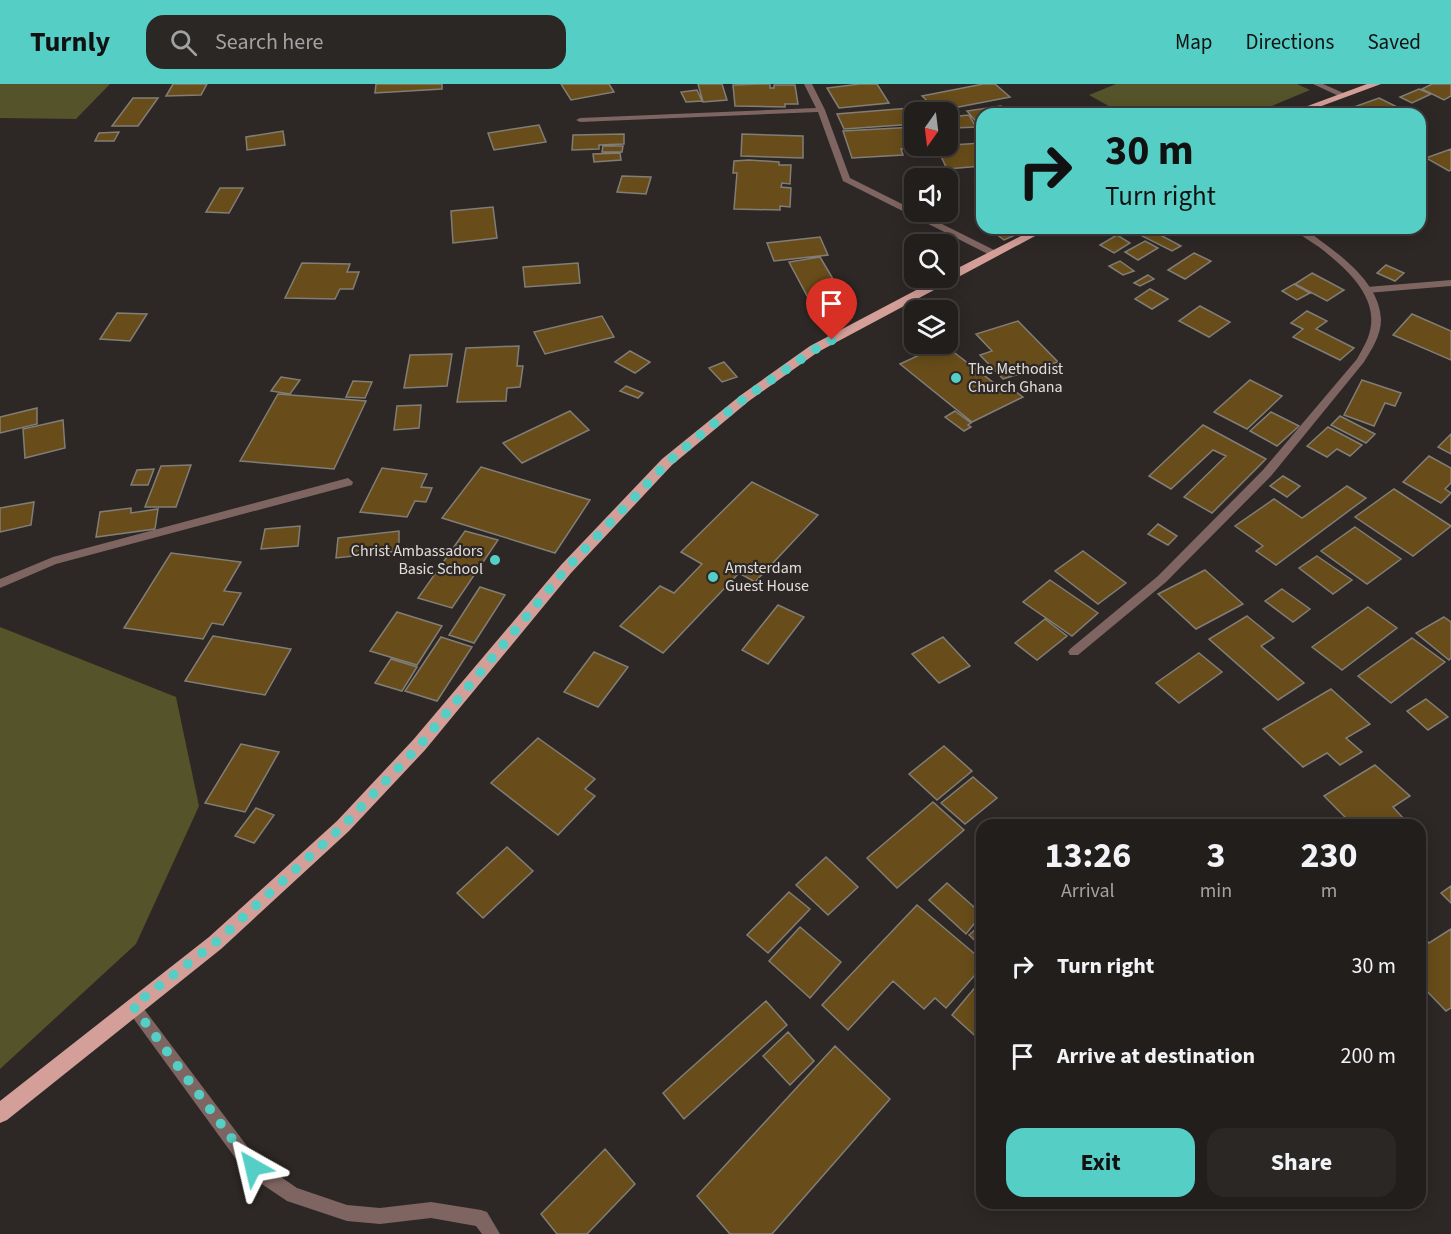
<!DOCTYPE html>
<html lang="en">
<head>
<meta charset="utf-8">
<style>
	:root { --surface:#221e1c; --page:#2a2725; --text:#f1f3f6; --muted:#a2a2a3; --line:#3f3c3b; --accent:#55cec5 }
	body { margin:0; font-family:"Source Sans 3",sans-serif; background:var(--page); color:var(--text); height:100vh; display:flex; flex-direction:column; font-size:22px; white-space:nowrap }
	* { box-sizing:border-box; margin:0 }
	p { font-size:20px; color:var(--muted) }
	.icon { flex:none; width:33px; height:33px; fill:none; stroke:currentColor; stroke-width:2; stroke-linecap:round; stroke-linejoin:round }
	.map { position:relative; flex:1; overflow:hidden }
	.panel { position:absolute; left:976px; top:735px; width:450px; height:390px; display:flex; flex-direction:column; background:var(--surface); border-radius:18px; box-shadow:0 3px 15px #0003,0 0 0 2px var(--line) }
	.panel>* { flex:none }
	.top-card { position:absolute; left:976px; top:24px; width:450px; height:126px; border-radius:18px; box-shadow:0 3px 15px #0003,0 0 0 2px var(--line); background:#55cec5; color:#111; overflow:hidden }
	.needle { width:39px; rotate:194deg }
	.tools { position:absolute; left:904px; top:18px; display:grid; gap:12px }
	.tools a { display:grid; place-items:center; width:54px; height:54px; border-radius:12px; background:var(--surface); box-shadow:0 3px 15px #0003,0 0 0 2px var(--line); font-size:30px }
	.pin { position:absolute; display:grid; place-items:center; width:51px; height:51px; color:#fff; margin:-62px -26px; border-radius:50% 50% 50% 0; rotate:-45deg; box-shadow:0 0 6px #0007 }
	.pin .icon { rotate:45deg }
	.me { position:absolute; width:66px; margin:-33px; rotate:323deg; stroke-linejoin:round; filter:drop-shadow(0 0 4px #0008) }
	.turn { display:flex; align-items:center; gap:21px; height:126px; padding:0 30px; font-size:27px }
	.turn .icon { width:78px; height:78px; stroke-width:2.5 }
	.turn b { display:block; font-size:42px; line-height:51px }
	.eta { display:flex; justify-content:space-evenly; align-items:center; height:102px; text-align:center }
	.eta b { font-size:36px; font-weight:700; line-height:42px }
	.button { display:flex; gap:12px; margin-top:auto; padding:12px 30px }
	.button a { flex:1; height:69px; border-radius:18px; background:var(--accent); color:#111; font-size:24px; font-weight:700; line-height:69px; text-align:center }
	.button a+a { background:var(--page); color:var(--text) }
	ul { padding:0; list-style:none }
	li { display:flex; align-items:center; gap:18px; height:90px; padding:0 30px }
	li div { flex:1 }
	li b { display:block; font-size:22px }
	li em { font-style:normal }
	header { display:flex; align-items:center; gap:36px; box-sizing:border-box; height:84px; padding:0 30px; background:var(--accent); color:#111 }
	header strong { font-size:28px }
	nav { display:flex; gap:33px; margin-inline-start:auto; font-size:21px }
	.search { width:420px; height:54px; background:var(--page); display:flex; align-items:center; gap:15px; box-sizing:border-box; padding:0 21px; border-radius:18px; color:var(--muted); font-size:22px }
	.map>svg:first-child { display:block }
</style>
</head>
<body>
<header>
<strong>Turnly</strong>
<div class="search"><svg class="icon" aria-label="search" viewBox="0 0 24 24"><circle cx="10" cy="10" r="6"/><path d="M15 15l6 6"/></svg>Search here</div>
<nav><a>Map</a><a>Directions</a><a>Saved</a></nav>
</header>
<div class="map">
<svg width="1451" height="1150" viewBox="0 0 1451 1150">
	<rect width="100%" height="100%" fill="#2d2825"/>
	<!-- green -->
	<path fill="#545329" d="M 0,0 L 110,0 L 76,35 L 0,34 Z
		M 1116,0 L 1297,0 L 1310,6 L 1253,30 L 1123,30 L 1089,11 Z
		M 0,543 L 176,613 L 199,722 L 136,860 L 0,985 Z"/>
	<!-- building -->
	<path fill="#684d1a" stroke="#817d77" stroke-width="1.5" d="M 173,0 L 207,0 L 201,11 L 166,12 Z
		M 376,0 L 442,0 L 442,5 L 375,9 Z
		M 561,0 L 609,0 L 614,8 L 571,16 Z
		M 698,0 L 722,0 L 727,16 L 703,18 Z
		M 760,0 L 770,0 L 770,4 L 774,4 L 774,1 L 795,1 L 798,20 L 785,20 L 785,23 L 735,22 L 733,1 Z
		M 860,0 L 877,0 L 889,19 L 839,24 L 827,4 Z
		M 983,0 L 995,0 L 1010,13 L 938,27 L 922,12 Z
		M 1432,0 L 1451,0 L 1451,12 L 1444,16 L 1422,5 Z
		M 1419,5 L 1431,10 L 1412,19 L 1400,13 Z
		M 697,6 L 702,17 L 686,18 L 681,8 Z
		M 133,14 L 158,14 L 138,42 L 112,42 Z
		M 1379,14 L 1411,30 L 1348,30 L 1343,27 Z
		M 1001,22 L 1008,30 L 982,30 L 982,40 L 979,41 L 967,27 Z
		M 910,24 L 915,40 L 844,45 L 837,30 Z
		M 969,31 L 976,43 L 955,44 L 949,33 Z
		M 539,41 L 546,58 L 494,66 L 488,49 Z
		M 915,43 L 915,62 L 924,63 L 901,65 L 903,71 L 852,74 L 843,47 Z
		M 283,47 L 285,61 L 247,66 L 246,53 Z
		M 119,48 L 114,57 L 95,57 L 99,49 Z
		M 624,50 L 624,60 L 599,61 L 599,65 L 572,66 L 573,51 Z
		M 742,50 L 803,52 L 803,74 L 741,72 Z
		M 982,59 L 982,82 L 947,85 L 936,62 Z
		M 603,62 L 623,62 L 622,68 L 602,68 Z
		M 1451,65 L 1451,86 L 1449,87 L 1426,74 Z
		M 620,69 L 621,76 L 594,78 L 593,70 Z
		M 749,76 L 779,78 L 779,81 L 791,81 L 790,100 L 782,99 L 781,103 L 791,104 L 790,123 L 780,122 L 780,126 L 734,125 L 737,89 L 733,89 L 734,77 Z
		M 622,92 L 651,93 L 646,110 L 617,108 Z
		M 220,104 L 243,104 L 229,129 L 206,128 Z
		M 493,123 L 497,154 L 453,159 L 451,127 Z
		M 997,144 L 1005,144 L 1015,151 L 1004,156 L 991,146 Z
		M 1151,146 L 1181,162 L 1172,167 L 1142,152 Z
		M 1117,151 L 1130,159 L 1114,169 L 1100,161 Z
		M 820,153 L 828,171 L 774,177 L 767,159 Z
		M 1145,157 L 1158,164 L 1138,176 L 1125,168 Z
		M 1194,169 L 1211,177 L 1185,195 L 1168,186 Z
		M 820,173 L 846,217 L 813,223 L 789,178 Z
		M 1120,177 L 1134,187 L 1123,191 L 1109,182 Z
		M 302,179 L 350,180 L 347,188 L 359,188 L 353,205 L 340,205 L 335,215 L 285,214 Z
		M 578,179 L 580,199 L 525,203 L 523,183 Z
		M 1386,181 L 1404,189 L 1395,197 L 1377,189 Z
		M 1312,189 L 1344,206 L 1327,217 L 1295,200 Z
		M 1148,191 L 1154,195 L 1140,202 L 1134,199 Z
		M 1294,200 L 1310,209 L 1297,216 L 1282,207 Z
		M 1150,205 L 1168,215 L 1152,225 L 1135,215 Z
		M 1200,222 L 1230,238 L 1209,253 L 1179,237 Z
		M 1307,227 L 1327,237 L 1316,245 L 1354,264 L 1340,276 L 1293,253 L 1303,245 L 1291,239 Z
		M 117,229 L 147,230 L 130,257 L 100,255 Z
		M 1412,230 L 1451,247 L 1451,276 L 1393,251 Z
		M 602,232 L 614,253 L 545,270 L 534,248 Z
		M 1018,237 L 1058,278 L 1003,295 L 980,271 L 992,267 L 976,250 Z
		M 943,260 L 1002,305 L 1008,302 L 1023,313 L 972,338 L 900,280 Z
		M 519,262 L 517,282 L 523,282 L 520,303 L 507,304 L 506,317 L 457,318 L 466,264 Z
		M 630,267 L 650,278 L 635,289 L 615,278 Z
		M 452,270 L 447,302 L 404,304 L 410,271 Z
		M 724,278 L 737,293 L 722,298 L 709,284 Z
		M 281,293 L 300,296 L 290,310 L 271,307 Z
		M 1250,296 L 1282,312 L 1247,345 L 1214,328 Z
		M 1362,296 L 1401,309 L 1395,322 L 1385,319 L 1374,342 L 1344,331 Z
		M 353,297 L 372,298 L 365,314 L 346,313 Z
		M 626,302 L 643,309 L 638,314 L 620,307 Z
		M 278,310 L 366,317 L 334,385 L 240,377 Z
		M 421,321 L 419,344 L 394,346 L 397,322 Z
		M 37,324 L 37,340 L 0,349 L 0,333 Z
		M 570,327 L 589,346 L 522,379 L 503,359 Z
		M 955,327 L 971,339 L 968,341 L 971,343 L 964,347 L 945,333 Z
		M 1271,328 L 1299,342 L 1277,362 L 1250,347 Z
		M 1340,332 L 1375,350 L 1366,359 L 1331,341 Z
		M 63,336 L 65,364 L 25,374 L 23,345 Z
		M 1203,341 L 1266,375 L 1212,429 L 1184,413 L 1226,372 L 1213,366 L 1171,405 L 1149,392 Z
		M 1328,343 L 1362,361 L 1350,372 L 1337,365 L 1327,373 L 1307,362 Z
		M 1451,350 L 1451,370 L 1438,363 Z
		M 1429,372 L 1451,384 L 1451,399 L 1445,405 L 1451,409 L 1441,419 L 1403,398 Z
		M 191,381 L 176,423 L 145,423 L 161,382 Z
		M 481,383 L 590,416 L 555,469 L 442,434 Z
		M 382,384 L 427,390 L 421,403 L 432,404 L 426,418 L 415,417 L 407,433 L 360,428 Z
		M 154,385 L 148,401 L 131,401 L 137,386 Z
		M 1283,392 L 1300,402 L 1287,413 L 1270,402 Z
		M 752,398 L 818,431 L 755,498 L 739,489 L 663,569 L 620,542 L 660,502 L 674,509 L 702,480 L 681,468 Z
		M 1347,402 L 1366,414 L 1276,481 L 1256,467 L 1263,462 L 1235,442 L 1274,415 L 1302,434 Z
		M 1394,405 L 1451,442 L 1413,472 L 1355,433 Z
		M 34,418 L 31,441 L 0,448 L 0,424 Z
		M 131,424 L 131,429 L 158,425 L 155,445 L 96,453 L 100,428 Z
		M 1158,440 L 1177,452 L 1168,461 L 1148,450 Z
		M 300,442 L 298,462 L 261,465 L 265,445 Z
		M 1355,443 L 1401,475 L 1367,500 L 1321,467 Z
		M 399,447 L 399,467 L 336,474 L 338,454 Z
		M 465,447 L 498,456 L 452,524 L 418,514 Z
		M 1083,467 L 1126,499 L 1098,520 L 1055,487 Z
		M 171,469 L 241,478 L 224,507 L 241,509 L 223,541 L 212,539 L 203,555 L 124,544 Z
		M 1317,472 L 1352,496 L 1333,510 L 1299,484 Z
		M 1205,486 L 1243,520 L 1196,545 L 1158,510 Z
		M 1050,496 L 1098,529 L 1072,552 L 1023,518 Z
		M 480,503 L 505,511 L 474,559 L 449,551 Z
		M 1282,505 L 1310,525 L 1293,538 L 1265,517 Z
		M 778,521 L 804,533 L 768,580 L 742,566 Z
		M 1368,523 L 1397,544 L 1342,586 L 1312,563 Z
		M 397,528 L 442,542 L 417,581 L 370,567 Z
		M 1247,532 L 1274,554 L 1261,562 L 1304,599 L 1278,616 L 1209,555 Z
		M 1444,533 L 1451,538 L 1451,574 L 1449,576 L 1416,549 Z
		M 1045,535 L 1067,552 L 1037,576 L 1015,559 Z
		M 213,552 L 291,565 L 265,611 L 185,597 Z
		M 441,553 L 472,563 L 437,617 L 405,607 Z
		M 943,553 L 970,582 L 939,599 L 912,570 Z
		M 1412,554 L 1445,578 L 1391,619 L 1358,592 Z
		M 594,568 L 628,583 L 598,623 L 564,608 Z
		M 1199,569 L 1222,588 L 1179,619 L 1156,599 Z
		M 391,575 L 417,583 L 402,607 L 375,599 Z
		M 1331,605 L 1370,640 L 1346,654 L 1362,668 L 1340,681 L 1327,669 L 1303,683 L 1263,645 Z
		M 1426,615 L 1448,633 L 1428,646 L 1407,627 Z
		M 538,654 L 595,695 L 585,705 L 595,712 L 558,751 L 491,699 Z
		M 241,660 L 279,668 L 245,728 L 205,719 Z
		M 944,662 L 972,687 L 937,716 L 909,690 Z
		M 1375,681 L 1410,712 L 1393,723 L 1404,735 L 1395,741 L 1376,741 L 1372,736 L 1364,741 L 1353,741 L 1324,712 Z
		M 973,693 L 997,714 L 965,740 L 941,719 Z
		M 933,718 L 964,746 L 897,804 L 867,774 Z
		M 256,724 L 274,731 L 254,759 L 235,752 Z
		M 507,763 L 533,787 L 483,834 L 457,809 Z
		M 826,773 L 858,803 L 828,831 L 796,801 Z
		M 947,799 L 982,830 L 966,850 L 929,816 Z
		M 1451,802 L 1451,819 L 1441,809 Z
		M 789,808 L 810,825 L 768,869 L 747,851 Z
		M 917,821 L 982,876 L 982,883 L 946,924 L 935,914 L 924,925 L 893,897 L 848,946 L 822,921 Z
		M 980,841 L 982,843 L 982,863 L 969,851 Z
		M 800,843 L 841,878 L 810,914 L 769,877 Z
		M 1451,845 L 1451,924 L 1446,927 L 1420,900 L 1420,850 L 1429,859 Z
		M 982,895 L 982,958 L 952,931 Z
		M 766,917 L 787,941 L 684,1035 L 663,1009 Z
		M 788,948 L 814,977 L 790,1001 L 763,972 Z
		M 835,962 L 890,1015 L 772,1150 L 730,1150 L 697,1112 Z
		M 605,1065 L 635,1100 L 587,1150 L 557,1150 L 541,1130 Z"/>
	<g fill="none" stroke-linecap="round" stroke-linejoin="round">
		<!-- service -->
		<path fill="#7f6561" fill-rule="evenodd" d="M 1451,196 L 1451,202 L 1367,209 L 1363,206 L 1367,203 Z"/>
		<!-- minor -->
		<path fill="#7f6561" fill-rule="evenodd" d="M 804,0 L 812,0 L 825,26 L 850,94 L 996,167 L 996,171 L 990,171 L 843,97 L 818,28 L 580,38 L 576,36 L 580,34 L 816,24 Z
			M 1313,0 L 1323,0 L 1348,11 L 1341,13 Z
			M 1293,144 C 1296,144 1299,143 1302,144 C 1307,145 1313,151 1317,154 C 1343,173 1380,200 1381,236 C 1381,251 1372,265 1364,278 L 1271,392 L 1166,498 L 1078,571 L 1070,571 L 1068,568 L 1070,565 L 1158,492 L 1263,386 L 1357,275 C 1363,264 1370,253 1371,241 C 1375,208 1342,181 1319,163 C 1310,157 1300,151 1293,144 Z
			M 348,394 L 353,398 L 352,401 L 56,480 L 0,504 L 0,495 L 53,473 Z
			M 133,915 L 138,917 L 259,1078 L 297,1104 L 347,1121 L 380,1124 L 431,1118 L 481,1126 L 487,1128 L 500,1150 L 482,1150 L 476,1142 L 431,1134 L 380,1140 L 347,1137 L 287,1117 L 247,1090 L 128,927 L 126,922 L 128,917 Z"/>
		<!-- primary -->
		<path fill="#d59f99" fill-rule="evenodd" d="M 1367,0 L 1381,0 L 1300,30 L 1286,30 Z
			M 1037,144 L 1050,144 L 818,268 L 749,317 L 672,381 L 571,489 L 425,666 L 349,747 L 221,865 L 7,1036 L 0,1039 L 0,1017 L 209,853 L 337,737 L 413,656 L 561,481 L 662,375 L 741,311 L 810,262 L 939,194 L 948,194 L 948,189 Z"/>
	</g>
	<g fill="none" stroke-linecap="round" stroke-linejoin="round">
		<!-- route -->
		<path stroke="#55cec5" stroke-width="10" stroke-dasharray="0 18" d="M 253,1083 L 133,922 L 215,859 L 343,742 L 420,661 L 566,485 L 668,378 L 745,314 L 814,266 L 832,256"/>
	</g>
	<!-- markers -->
	<g fill="#55cec5" stroke="#2d2825" stroke-width="2">
		<circle cx="956" cy="294" r="6"/>
		<circle cx="495" cy="476" r="6"/>
		<circle cx="713" cy="493" r="6"/>
	</g>
	<g text-anchor="middle" dominant-baseline="central" stroke-width="4.5" stroke-linejoin="round" paint-order="stroke">
		<!-- poi labels -->
		<g font-size="16" fill="#e1dddb" stroke="#2d2825" text-anchor="start">
			<text x="968" y="285">The Methodist<tspan x="968" dy="18">Church Ghana</tspan></text>
			<text x="483" y="467" text-anchor="end">Christ Ambassadors<tspan x="483" dy="18">Basic School</tspan></text>
			<text x="725" y="484">Amsterdam<tspan x="725" dy="18">Guest House</tspan></text>
		</g>
	</g>
</svg>
<div class="tools">
<a><svg class="needle" viewBox="-14 -14 28 28"><path d="M0-13l5 13h-10z" fill="#e53935"/><path d="M0 13l5-13h-10z" fill="#a2a2a3"/></svg></a>
<a><svg class="icon" aria-label="sound" viewBox="0 0 24 24"><path d="M4 9h4l5-4v14l-5-4H4zM17 9q2 3 0 6"/></svg></a>
<a><svg class="icon" aria-label="search" viewBox="0 0 24 24"><circle cx="10" cy="10" r="6"/><path d="M15 15l6 6"/></svg></a>
<a><svg class="icon" aria-label="layers" viewBox="0 0 24 24"><path d="M12 4l9 5-9 5-9-5zM3 14l9 5 9-5"/></svg></a>
</div>
<div class="pin" style="left:832px;top:256px;background:#d93025"><svg class="icon" aria-label="arrive" viewBox="0 0 24 24"><path d="M6 21V4h12l-3 4 3 4H6"/></svg></div>
<svg class="me" style="left:253px;top:1083px" viewBox="-20 -20 40 40"><path d="M0-17L14 15 0 8-14 15z" fill="#55cec5" stroke="#fff" stroke-width="4"/></svg>
<div class="top-card">
<div class="turn"><svg class="icon" aria-label="right" viewBox="0 0 24 24"><path d="M7 20v-9h11M14 6l5 5-5 5"/></svg><div><b>30 m</b>Turn right</div></div>
</div>
<section class="panel">
<div class="eta">
<div><b>13:26</b><p>Arrival</p></div>
<div><b>3</b><p>min</p></div>
<div><b>230</b><p>m</p></div>
</div>
<ul>
<li><svg class="icon" aria-label="right" viewBox="0 0 24 24"><path d="M7 20v-9h11M14 6l5 5-5 5"/></svg><div><b>Turn right</b></div><em>30 m</em></li>
<li><svg class="icon" aria-label="arrive" viewBox="0 0 24 24"><path d="M6 21V4h12l-3 4 3 4H6"/></svg><div><b>Arrive at destination</b></div><em>200 m</em></li>
</ul>
<div class="button"><a>Exit</a><a>Share</a></div>
</section>
</div>
</body>
</html>
